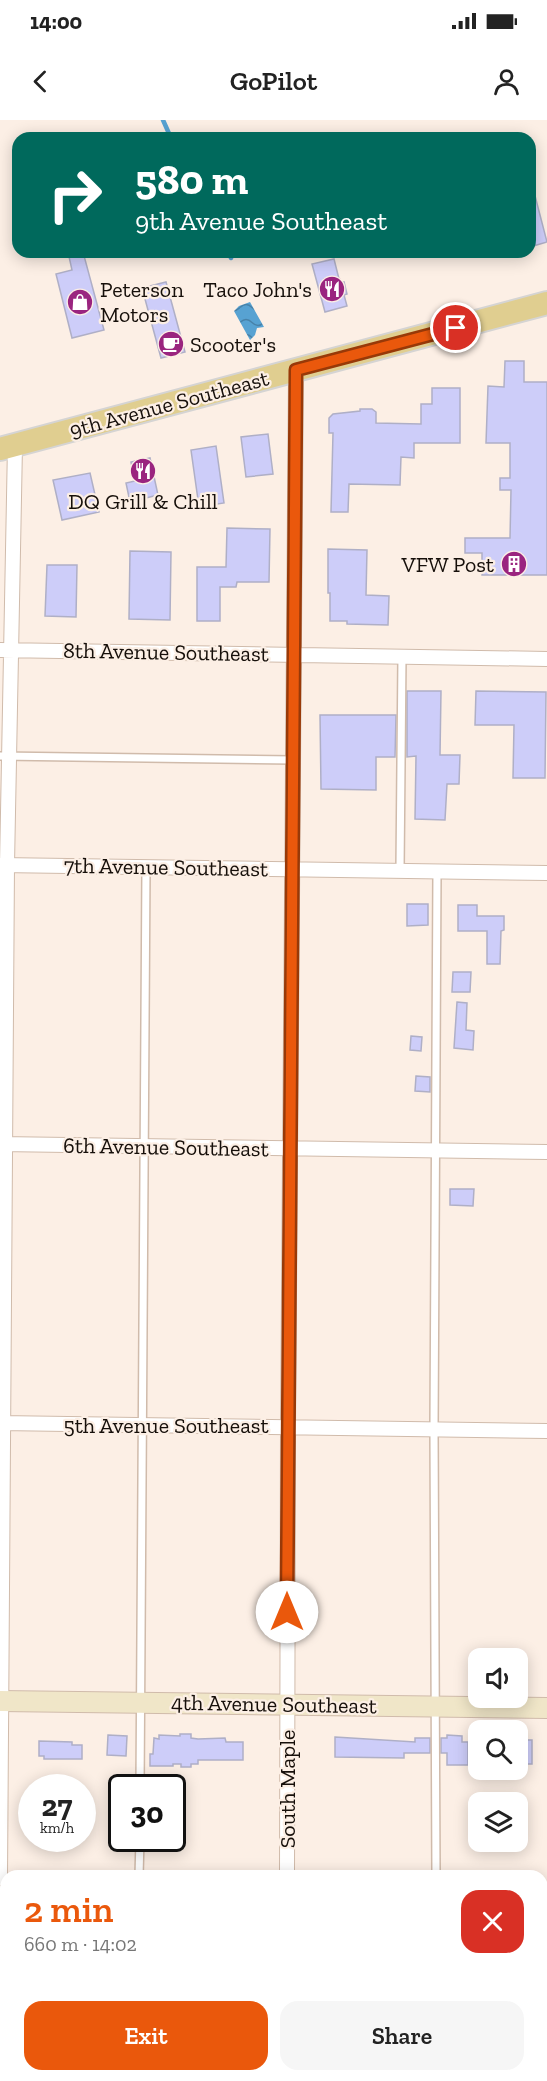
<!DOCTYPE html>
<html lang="en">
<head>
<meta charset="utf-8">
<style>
	:root { --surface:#fff; --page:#f6f6f6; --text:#222; --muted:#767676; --accent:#ea580c }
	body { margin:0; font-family:"Zilla Slab",serif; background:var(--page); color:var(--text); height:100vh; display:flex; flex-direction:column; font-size:22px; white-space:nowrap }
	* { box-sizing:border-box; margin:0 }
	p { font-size:20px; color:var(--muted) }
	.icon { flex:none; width:33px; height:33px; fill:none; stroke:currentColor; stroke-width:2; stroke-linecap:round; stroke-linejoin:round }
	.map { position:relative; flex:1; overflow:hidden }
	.panel { position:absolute; left:0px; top:1750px; width:548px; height:212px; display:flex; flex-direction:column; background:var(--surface); border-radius:18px 18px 0 0; box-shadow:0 3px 15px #0003 }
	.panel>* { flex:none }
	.guide { position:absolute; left:12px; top:12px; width:524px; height:126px; border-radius:18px; box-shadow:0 3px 15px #0003; background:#00695c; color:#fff; overflow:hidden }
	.controls { position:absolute; left:468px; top:1528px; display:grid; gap:12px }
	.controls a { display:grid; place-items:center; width:60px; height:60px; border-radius:12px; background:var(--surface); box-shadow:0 3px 15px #0003; font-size:30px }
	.speed { position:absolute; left:18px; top:1654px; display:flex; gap:12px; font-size:30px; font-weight:700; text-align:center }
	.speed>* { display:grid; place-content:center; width:78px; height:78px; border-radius:50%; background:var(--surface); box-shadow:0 3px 15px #0003; line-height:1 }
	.speed small { font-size:15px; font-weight:400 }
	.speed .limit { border:3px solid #111; border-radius:9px; background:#fff; color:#111 }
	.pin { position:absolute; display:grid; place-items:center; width:51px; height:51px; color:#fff; margin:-26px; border:3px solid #fff; border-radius:50%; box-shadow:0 2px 6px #0007 }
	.me { position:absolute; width:66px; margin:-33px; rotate:0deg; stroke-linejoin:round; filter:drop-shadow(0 0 4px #0008) }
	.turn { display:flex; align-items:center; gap:21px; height:126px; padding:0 24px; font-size:27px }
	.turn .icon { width:78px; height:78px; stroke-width:2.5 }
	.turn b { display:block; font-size:42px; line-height:51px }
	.round { display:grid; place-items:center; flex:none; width:63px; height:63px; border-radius:18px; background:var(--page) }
	.headline { display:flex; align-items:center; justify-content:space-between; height:102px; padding:0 24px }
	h1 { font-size:36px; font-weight:600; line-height:45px; color:var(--accent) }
	.action { display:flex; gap:12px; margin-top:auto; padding:12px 24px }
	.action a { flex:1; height:69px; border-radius:18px; background:var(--accent); color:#fff; font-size:24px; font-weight:600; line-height:69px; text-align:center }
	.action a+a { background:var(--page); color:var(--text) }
	.status { display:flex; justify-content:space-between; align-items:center; height:42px; padding:0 30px; background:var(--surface); direction:ltr }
	.status svg { height:16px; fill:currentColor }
	header { display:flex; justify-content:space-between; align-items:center; height:78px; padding:0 24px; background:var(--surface); font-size:27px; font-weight:600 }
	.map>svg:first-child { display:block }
</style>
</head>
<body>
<div class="status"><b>14:00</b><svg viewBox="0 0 49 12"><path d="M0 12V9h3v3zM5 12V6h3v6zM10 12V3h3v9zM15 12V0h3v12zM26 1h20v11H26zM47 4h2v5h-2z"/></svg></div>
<header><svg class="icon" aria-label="back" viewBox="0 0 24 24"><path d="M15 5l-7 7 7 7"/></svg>GoPilot<svg class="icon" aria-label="person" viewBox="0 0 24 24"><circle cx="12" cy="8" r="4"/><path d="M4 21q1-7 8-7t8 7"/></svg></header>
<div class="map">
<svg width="547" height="1961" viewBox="0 0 547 1961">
	<defs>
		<pattern id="water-waves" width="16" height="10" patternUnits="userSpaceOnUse" patternTransform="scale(1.5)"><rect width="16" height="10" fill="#57a2d2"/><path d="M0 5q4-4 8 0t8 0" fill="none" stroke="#4782a9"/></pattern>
	</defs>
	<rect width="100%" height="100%" fill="#fcefe5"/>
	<!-- water -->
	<path fill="url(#water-waves)" d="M 250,182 L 264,207 L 257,208 L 255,215 L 250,220 L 234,191 L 239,186 Z"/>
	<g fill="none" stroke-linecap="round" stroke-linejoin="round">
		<!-- stream -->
		<path stroke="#57a2d2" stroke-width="4.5" d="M 163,0 L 171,18
			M 228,132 L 231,138"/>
	</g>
	<!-- building -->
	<path fill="#cdcdf9" stroke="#afafc6" stroke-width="1.5" d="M 533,68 L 547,122 L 530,127 L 530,69 Z
		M 68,132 L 83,132 L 104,210 L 72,218 L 56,154 L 72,150 Z
		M 334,139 L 340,163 L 344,162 L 347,174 L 344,175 L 347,186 L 325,192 L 312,144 Z
		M 166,162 L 185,232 L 161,238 L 142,168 Z
		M 505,241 L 524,241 L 524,262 L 547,262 L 547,455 L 482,455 L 482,433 L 465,433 L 465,418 L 510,418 L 511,370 L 500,370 L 500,358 L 510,358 L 510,323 L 486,323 L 488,266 L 504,267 Z
		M 432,268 L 460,268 L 460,323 L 414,323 L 414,338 L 401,337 L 400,365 L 349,364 L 348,392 L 331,392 L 333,313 L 329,313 L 329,298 L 333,294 L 360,291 L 360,289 L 372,289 L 376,292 L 376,303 L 421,304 L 421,284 L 432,284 Z
		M 268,314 L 273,354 L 246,357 L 241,317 Z
		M 216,326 L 224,383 L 199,387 L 191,330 Z
		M 150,338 L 158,375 L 130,382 L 126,363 L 135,361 L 131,342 Z
		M 90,353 L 99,392 L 62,400 L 53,360 Z
		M 227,408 L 270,409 L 269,462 L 237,462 L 236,467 L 220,467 L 220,501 L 197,501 L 197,447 L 226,447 Z
		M 328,429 L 367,430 L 366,475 L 389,476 L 388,505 L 347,504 L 347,501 L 330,501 L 330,473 L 328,473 Z
		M 130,431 L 171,432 L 170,500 L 129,499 Z
		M 47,445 L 77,445 L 76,497 L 45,496 Z
		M 407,571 L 441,571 L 440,635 L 460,635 L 459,664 L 447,664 L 445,700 L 415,699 L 416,636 L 407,637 Z
		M 476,571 L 546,572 L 545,658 L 513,658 L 514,605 L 475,605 Z
		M 320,595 L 396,595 L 395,637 L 376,637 L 376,670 L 321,669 Z
		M 407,784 L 428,784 L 428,805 L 407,806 Z
		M 458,785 L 477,785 L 477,796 L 504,796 L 504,810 L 501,811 L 500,844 L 487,844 L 487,811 L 458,811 Z
		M 453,852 L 471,852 L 470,872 L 452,872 Z
		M 457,882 L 467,883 L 466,910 L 474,911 L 473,930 L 454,928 Z
		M 411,916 L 422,917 L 421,931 L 410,930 Z
		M 416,956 L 430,957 L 430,972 L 415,971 Z
		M 450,1069 L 474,1069 L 473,1086 L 450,1085 Z
		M 180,1614 L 191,1614 L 191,1618 L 198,1619 L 225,1618 L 226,1622 L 243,1622 L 243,1640 L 198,1640 L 198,1644 L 191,1644 L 191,1647 L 181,1647 L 181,1644 L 173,1644 L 173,1646 L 150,1646 L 150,1634 L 153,1634 L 154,1618 L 159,1619 L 159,1615 L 180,1616 Z
		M 108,1615 L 127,1616 L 126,1636 L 107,1635 Z
		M 447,1615 L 462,1616 L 462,1622 L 468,1622 L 468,1645 L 447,1645 L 447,1633 L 441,1633 L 441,1618 L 447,1618 Z
		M 335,1617 L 415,1622 L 415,1618 L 430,1618 L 430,1633 L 404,1633 L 404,1638 L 335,1637 Z
		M 518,1620 L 532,1620 L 532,1644 L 518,1644 Z
		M 39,1621 L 72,1622 L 72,1625 L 82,1625 L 82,1639 L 44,1639 L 44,1636 L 39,1636 Z"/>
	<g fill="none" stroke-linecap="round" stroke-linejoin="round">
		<!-- lane casing -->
		<g stroke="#d0bbab" stroke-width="10">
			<path id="lane" d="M 0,636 L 293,640
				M 400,750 L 402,536
				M 140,1668 L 146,747
				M 139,1756 L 140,1719
				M 436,1756 L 434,1309 L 437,751
				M 436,1961 L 436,1956"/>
		</g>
		<!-- street casing -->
		<g stroke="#d0bbab" stroke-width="16">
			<path id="street" d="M 0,530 L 547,539
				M 0,745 L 547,753
				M 0,1024 L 547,1032
				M 0,1303 L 547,1311
				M 287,1756 L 288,1306 L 296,250
				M 0,1758 L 7,745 L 15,325
				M 0,1860 L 6,1860
				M 542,1867 L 547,1867
				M 285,1961 L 285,1956"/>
		</g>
		<!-- secondary casing -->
		<g stroke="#d0bbab" stroke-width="22">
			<path id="secondary" d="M 0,1581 L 547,1588"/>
		</g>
		<!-- primary casing -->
		<g stroke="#d5d4d3" stroke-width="26">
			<path id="primary" d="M 0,329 L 547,183"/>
		</g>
		<!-- lane -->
		<use href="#lane" stroke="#fff" stroke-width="7"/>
		<!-- street -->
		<use href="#street" stroke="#fff" stroke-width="14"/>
		<!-- secondary -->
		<use href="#secondary" stroke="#f0e6c8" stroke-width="20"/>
		<!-- primary -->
		<use href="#primary" stroke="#e0ce90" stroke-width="22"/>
	</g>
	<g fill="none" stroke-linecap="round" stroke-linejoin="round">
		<!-- route casing -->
		<g stroke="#983908" stroke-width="15">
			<path id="route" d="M 287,1492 L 296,250 L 456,208"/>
		</g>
		<!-- route -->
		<use href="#route" stroke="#ea580c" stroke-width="10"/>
	</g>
	<!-- icons -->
	<defs>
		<g id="restaurant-disc" transform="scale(1.35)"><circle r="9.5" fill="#9a247f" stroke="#fcefe5"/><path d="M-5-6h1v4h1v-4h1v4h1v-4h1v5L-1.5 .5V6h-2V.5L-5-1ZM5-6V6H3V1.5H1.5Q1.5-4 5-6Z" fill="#fff"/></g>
		<g id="shop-disc" transform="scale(1.35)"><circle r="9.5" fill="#9a247f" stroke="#fcefe5"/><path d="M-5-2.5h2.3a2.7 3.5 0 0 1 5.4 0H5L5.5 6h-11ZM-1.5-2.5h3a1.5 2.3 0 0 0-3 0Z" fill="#fff"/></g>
		<g id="cafe-disc" transform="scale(1.35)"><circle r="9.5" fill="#9a247f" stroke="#fcefe5"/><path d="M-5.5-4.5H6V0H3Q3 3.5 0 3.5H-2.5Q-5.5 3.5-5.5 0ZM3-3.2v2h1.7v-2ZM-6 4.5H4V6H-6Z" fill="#fff"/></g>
		<g id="building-disc" transform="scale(1.35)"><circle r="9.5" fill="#9a247f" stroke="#fcefe5"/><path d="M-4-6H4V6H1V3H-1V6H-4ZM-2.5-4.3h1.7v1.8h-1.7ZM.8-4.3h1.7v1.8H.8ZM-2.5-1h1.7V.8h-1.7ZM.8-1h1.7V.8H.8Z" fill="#fff"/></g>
	</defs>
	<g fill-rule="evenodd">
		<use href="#restaurant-disc" x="332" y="169"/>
		<use href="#shop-disc" x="80" y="182"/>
		<use href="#cafe-disc" x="171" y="224"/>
		<use href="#restaurant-disc" x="143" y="351"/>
		<use href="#building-disc" x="514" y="444"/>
	</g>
	<g text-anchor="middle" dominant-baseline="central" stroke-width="4.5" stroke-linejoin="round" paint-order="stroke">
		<!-- poi labels -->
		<g font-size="22" fill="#160f0a" stroke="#fcefe5" text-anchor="start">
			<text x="100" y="169">Peterson<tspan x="100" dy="25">Motors</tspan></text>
			<text x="312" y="169" text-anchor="end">Taco John's</text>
			<text x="190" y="224">Scooter's</text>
			<text x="143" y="381" text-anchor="middle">DQ Grill &amp; Chill</text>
			<text x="494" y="444" text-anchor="end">VFW Post</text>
		</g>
		<!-- street labels -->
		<g font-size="22" fill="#160f0a" stroke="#fcefe5">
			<text transform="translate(169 284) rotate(-15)">9th Avenue Southeast</text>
			<text transform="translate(166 532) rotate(1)">8th Avenue Southeast</text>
			<text transform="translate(166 747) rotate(1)">7th Avenue Southeast</text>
			<text transform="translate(166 1027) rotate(1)">6th Avenue Southeast</text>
			<text x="166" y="1305">5th Avenue Southeast</text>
			<text transform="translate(274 1584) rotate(1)">4th Avenue Southeast</text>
			<text transform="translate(287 1669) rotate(-90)">South Maple</text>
		</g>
	</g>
</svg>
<div class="controls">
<a><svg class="icon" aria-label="sound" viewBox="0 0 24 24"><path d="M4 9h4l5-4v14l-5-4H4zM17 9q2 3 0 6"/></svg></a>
<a><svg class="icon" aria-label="search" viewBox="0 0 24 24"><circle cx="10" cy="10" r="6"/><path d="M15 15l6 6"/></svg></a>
<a><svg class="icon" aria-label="layers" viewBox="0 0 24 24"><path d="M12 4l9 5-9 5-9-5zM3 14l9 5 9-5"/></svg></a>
</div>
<div class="speed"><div>27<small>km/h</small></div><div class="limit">30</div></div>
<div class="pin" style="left:456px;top:208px;background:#d93025"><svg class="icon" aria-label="arrive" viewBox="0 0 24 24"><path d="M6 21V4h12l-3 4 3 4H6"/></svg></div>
<svg class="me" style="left:287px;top:1492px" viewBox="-20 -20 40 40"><circle r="19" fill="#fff"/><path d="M0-13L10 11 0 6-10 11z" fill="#ea580c"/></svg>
<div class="guide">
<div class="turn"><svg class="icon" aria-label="right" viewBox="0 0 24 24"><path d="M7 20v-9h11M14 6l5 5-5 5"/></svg><div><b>580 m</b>9th Avenue Southeast</div></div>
</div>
<section class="panel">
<div class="headline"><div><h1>2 min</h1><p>660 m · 14:02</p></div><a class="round" style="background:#d93025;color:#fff"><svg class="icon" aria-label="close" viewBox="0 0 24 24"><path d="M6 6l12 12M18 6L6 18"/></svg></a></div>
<div class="action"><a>Exit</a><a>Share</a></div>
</section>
</div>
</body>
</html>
